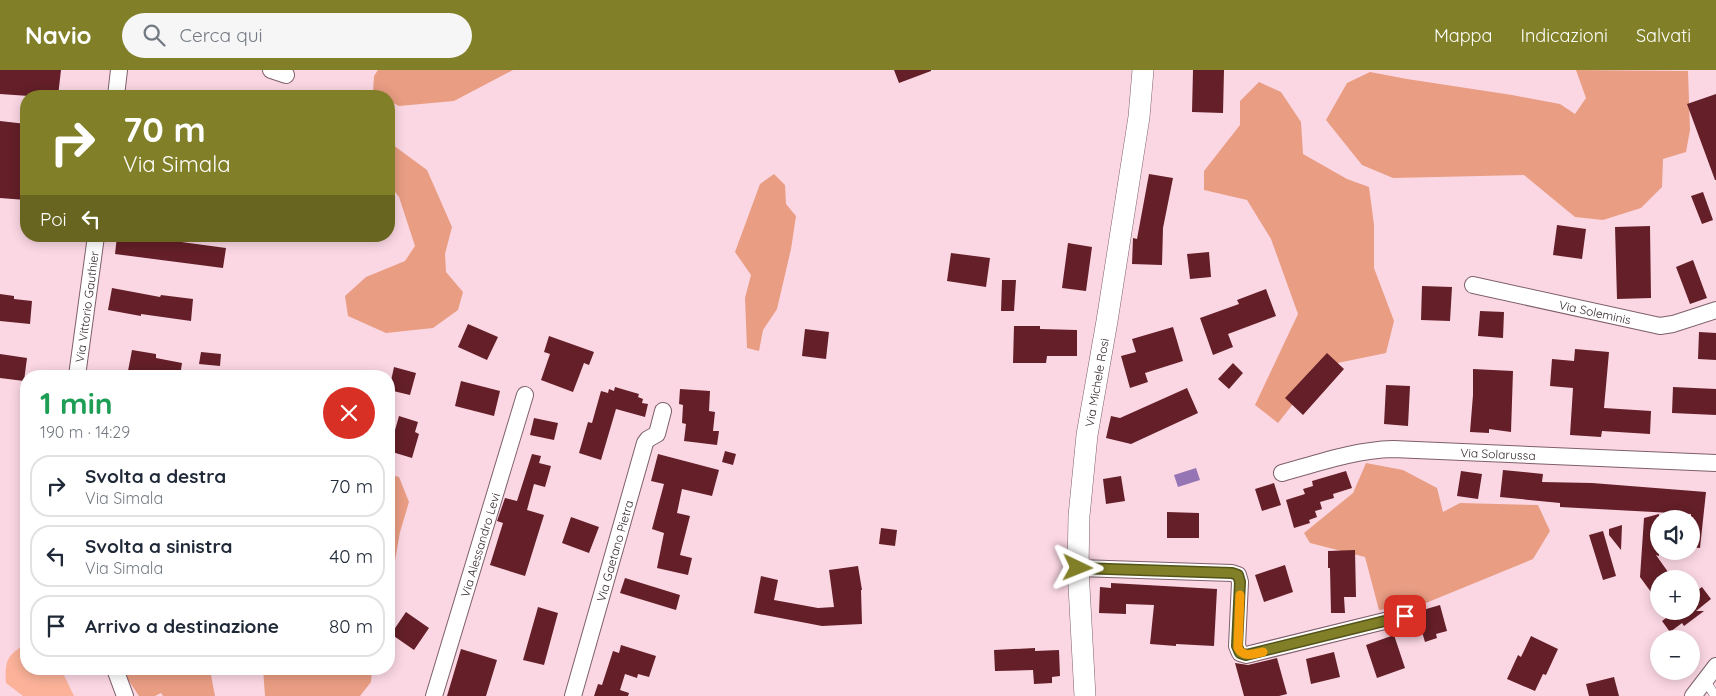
<!DOCTYPE html>
<html lang="it">
<head>
<meta charset="utf-8">
<style>
	:root { --surface:#fff; --page:#f6f6f7; --text:#1f2937; --muted:#747a83; --line:#e0e1e3; --accent:#817f27 }
	body { margin:0; font-family:Quicksand,sans-serif; background:var(--page); color:var(--text); height:100vh; display:flex; flex-direction:column; font-size:19px; white-space:nowrap }
	* { box-sizing:border-box; margin:0 }
	p { font-size:16px; color:var(--muted) }
	.icon { flex:none; width:28px; height:28px; fill:none; stroke:currentColor; stroke-width:2; stroke-linecap:round; stroke-linejoin:round }
	.map { position:relative; flex:1; overflow:hidden }
	.drawer { position:absolute; left:20px; top:300px; width:375px; height:305px; display:flex; flex-direction:column; background:var(--surface); border-radius:20px; box-shadow:0 2px 12px #0003 }
	.drawer>* { flex:none }
	.guide { position:absolute; left:20px; top:20px; width:375px; height:152px; border-radius:20px; box-shadow:0 2px 12px #0003; background:#817f27; color:#fff; overflow:hidden }
	.controls { position:absolute; left:1650px; top:440px; display:grid; gap:10px }
	.controls a { display:grid; place-items:center; width:50px; height:50px; border-radius:50%; background:var(--surface); box-shadow:0 2px 12px #0003; font-size:25px }
	.pin { position:absolute; display:grid; place-items:center; width:42px; height:42px; color:#fff; margin:-21px; border-radius:10px; box-shadow:0 2px 8px #0006 }
	.me { position:absolute; width:55px; margin:-28px; rotate:92deg; stroke-linejoin:round; filter:drop-shadow(0 0 4px #0008) }
	.turn { display:flex; align-items:center; gap:18px; height:105px; padding:0 20px; font-size:22px }
	.turn .icon { width:65px; height:65px; stroke-width:2.5 }
	.turn b { display:block; font-size:35px; line-height:42px }
	.then { display:flex; align-items:center; height:48px; padding:0 20px; background:#0003; gap:10px; font-size:19px }
	.round { display:grid; place-items:center; flex:none; width:52px; height:52px; border-radius:26px; background:var(--page) }
	.summary { display:flex; align-items:center; justify-content:space-between; height:85px; padding:0 20px }
	h1 { font-size:30px; font-weight:700; line-height:38px; color:#1e9e55 }
	ul { padding:0; list-style:none }
	li { display:flex; align-items:center; gap:15px; height:62px; margin:0 10px 8px; padding:0 10px; border:2px solid var(--line); border-radius:20px }
	li div { flex:1 }
	li b { display:block; font-size:19px }
	li em { font-style:normal }
	header { display:flex; align-items:center; gap:30px; box-sizing:border-box; height:70px; padding:0 25px; background:var(--accent); color:#fff }
	header strong { font-size:24px }
	nav { display:flex; gap:28px; margin-inline-start:auto; font-size:18px }
	.search { width:350px; height:45px; background:var(--page); display:flex; align-items:center; gap:12px; box-sizing:border-box; padding:0 18px; border-radius:28px; color:var(--muted); font-size:19px }
	.map>svg:first-child { display:block }
</style>
</head>
<body>
<header>
<strong>Navio</strong>
<div class="search"><svg class="icon" aria-label="search" viewBox="0 0 24 24"><circle cx="10" cy="10" r="6"/><path d="M15 15l6 6"/></svg>Cerca qui</div>
<nav><a>Mappa</a><a>Indicazioni</a><a>Salvati</a></nav>
</header>
<div class="map">
<svg width="1716" height="626" viewBox="0 0 1716 626">
	<rect width="100%" height="100%" fill="#fbd7e4"/>
	<!-- green -->
	<path fill="#fbb299" d="M 24,575 L 26,575 L 26,599 L 61,599 L 74,626 L 23,626 L 6,613 C 5,592 6,586 24,575 Z"/>
	<!-- forest -->
	<path fill="#e99d83" d="M 378,0 L 513,0 L 454,31 L 399,36 L 389,31 L 389,26 L 381,26 L 373,22 L 374,6 Z
		M 1576,0 L 1688,1 L 1690,60 L 1686,82 L 1663,89 L 1662,117 L 1641,138 L 1603,150 L 1575,147 L 1524,105 L 1393,108 L 1362,95 L 1326,50 L 1347,13 L 1370,2 L 1407,9 L 1512,25 L 1560,34 L 1575,44 L 1586,28 Z
		M 1259,12 L 1281,22 L 1301,52 L 1303,84 L 1347,109 L 1369,117 L 1374,155 L 1374,198 L 1394,251 L 1386,283 L 1323,296 L 1278,353 L 1255,335 L 1298,244 L 1271,169 L 1247,130 L 1204,120 L 1204,101 L 1240,55 L 1240,31 Z
		M 393,75 L 427,100 L 452,157 L 445,184 L 446,202 L 463,222 L 458,240 L 433,258 L 386,263 L 348,246 L 345,226 L 366,207 L 405,191 L 415,176 L 399,127 L 389,114 L 389,76 Z
		M 774,104 L 785,115 L 786,134 L 796,146 L 791,179 L 777,239 L 763,260 L 759,281 L 747,278 L 745,228 L 751,205 L 735,182 L 760,114 Z
		M 1366,393 L 1403,400 L 1437,418 L 1443,442 L 1460,433 L 1538,435 L 1550,461 L 1533,489 L 1421,535 L 1379,540 L 1365,487 L 1310,473 L 1304,463 L 1353,423 Z
		M 389,404 L 399,407 L 409,432 L 400,462 L 389,525 Z
		M 121,599 L 207,599 L 211,605 L 215,626 L 163,626 L 161,623 L 155,626 L 139,626 Z
		M 263,599 L 372,599 L 371,612 L 360,626 L 265,626 Z"/>
	<!-- water -->
	<path fill="#9675b4" d="M 1196,398 L 1200,410 L 1178,417 L 1174,405 Z"/>
	<!-- building -->
	<path fill="#641f28" d="M 0,0 L 61,0 L 58,26 L 29,26 L 0,24 Z
		M 894,0 L 931,0 L 931,1 L 899,13 Z
		M 1193,0 L 1224,0 L 1223,43 L 1192,42 Z
		M 1716,24 L 1716,110 L 1715,110 L 1687,34 Z
		M 0,51 L 26,54 L 26,130 L 0,128 Z
		M 1149,104 L 1173,108 L 1163,158 L 1162,195 L 1132,194 L 1133,168 L 1137,169 Z
		M 1703,122 L 1713,150 L 1702,154 L 1691,126 Z
		M 1557,155 L 1586,159 L 1582,189 L 1553,185 Z
		M 1650,156 L 1651,228 L 1617,229 L 1615,157 Z
		M 117,166 L 137,166 L 226,178 L 223,198 L 115,184 Z
		M 1068,173 L 1092,177 L 1086,221 L 1062,218 Z
		M 1209,182 L 1211,207 L 1190,209 L 1187,184 Z
		M 951,183 L 990,188 L 986,217 L 947,211 Z
		M 1693,190 L 1707,228 L 1690,234 L 1676,197 Z
		M 1002,210 L 1016,210 L 1014,241 L 1001,241 Z
		M 1422,216 L 1452,217 L 1450,251 L 1421,250 Z
		M 112,218 L 160,227 L 161,225 L 193,229 L 191,251 L 141,244 L 141,246 L 108,240 Z
		M 1266,219 L 1276,246 L 1228,264 L 1233,277 L 1213,285 L 1200,248 L 1239,234 L 1237,230 Z
		M 0,224 L 14,226 L 14,229 L 32,231 L 30,254 L 0,251 Z
		M 1480,241 L 1504,242 L 1503,268 L 1478,266 Z
		M 468,254 L 498,267 L 487,290 L 458,277 Z
		M 1014,256 L 1040,256 L 1040,259 L 1077,260 L 1077,286 L 1047,286 L 1046,293 L 1013,293 Z
		M 1173,257 L 1183,291 L 1145,303 L 1148,312 L 1130,318 L 1121,286 L 1136,282 L 1132,269 Z
		M 805,259 L 829,262 L 826,289 L 802,286 Z
		M 1699,262 L 1716,263 L 1716,290 L 1698,289 Z
		M 549,266 L 594,282 L 589,295 L 584,293 L 573,322 L 541,310 L 550,284 L 544,282 Z
		M 1575,279 L 1609,282 L 1604,338 L 1651,341 L 1650,364 L 1602,361 L 1601,367 L 1570,365 L 1573,318 L 1550,316 L 1552,289 L 1574,291 Z
		M 132,280 L 156,284 L 156,288 L 182,293 L 180,306 L 127,306 Z
		M 201,282 L 221,284 L 220,296 L 199,294 Z
		M 1327,283 L 1344,299 L 1303,345 L 1285,328 Z
		M 0,284 L 27,288 L 24,311 L 0,308 Z
		M 1233,293 L 1243,303 L 1229,319 L 1218,309 Z
		M 394,297 L 416,303 L 410,325 L 389,320 Z
		M 1473,299 L 1513,301 L 1511,362 L 1489,359 L 1489,363 L 1470,362 L 1473,325 Z
		M 461,311 L 500,321 L 494,346 L 455,336 Z
		M 1386,315 L 1410,316 L 1408,356 L 1384,354 Z
		M 615,317 L 639,324 L 638,327 L 643,329 L 642,333 L 648,334 L 645,347 L 616,339 L 601,390 L 579,383 L 588,352 L 592,353 L 601,321 L 608,323 L 609,319 L 614,321 Z
		M 1673,317 L 1716,319 L 1716,345 L 1672,343 Z
		M 1187,318 L 1198,343 L 1131,374 L 1106,368 L 1111,346 L 1120,348 Z
		M 680,319 L 710,321 L 709,341 L 715,342 L 713,361 L 719,361 L 717,375 L 684,371 L 686,354 L 682,353 L 683,335 L 679,334 Z
		M 399,346 L 418,352 L 415,362 L 419,364 L 412,388 L 389,381 Z
		M 534,348 L 558,353 L 554,370 L 530,365 Z
		M 725,381 L 736,384 L 733,395 L 722,392 Z
		M 532,384 L 541,386 L 539,393 L 551,396 L 545,417 L 534,414 L 527,440 L 544,445 L 525,506 L 490,495 L 503,453 L 497,451 L 505,428 L 517,431 Z
		M 658,384 L 719,400 L 712,426 L 682,419 L 677,443 L 690,446 L 680,485 L 692,488 L 688,505 L 657,498 L 664,463 L 652,459 L 664,414 L 651,411 Z
		M 1503,400 L 1543,404 L 1542,412 L 1592,413 L 1706,422 L 1700,478 L 1691,477 L 1691,444 L 1560,437 L 1560,433 L 1500,427 Z
		M 1346,401 L 1352,418 L 1333,424 L 1334,428 L 1320,432 L 1322,439 L 1315,441 L 1317,447 L 1309,450 L 1310,453 L 1294,458 L 1286,430 L 1305,424 L 1303,419 L 1313,416 L 1312,411 Z
		M 1461,401 L 1482,404 L 1478,429 L 1457,426 Z
		M 1121,406 L 1125,431 L 1106,434 L 1103,409 Z
		M 1274,413 L 1281,435 L 1262,441 L 1255,419 Z
		M 1167,442 L 1199,443 L 1199,468 L 1167,468 Z
		M 1659,444 L 1659,486 L 1656,485 L 1673,509 L 1659,509 L 1659,533 L 1640,507 L 1644,448 Z
		M 571,447 L 599,457 L 589,483 L 562,473 Z
		M 1622,455 L 1621,480 L 1609,465 L 1609,459 Z
		M 881,458 L 897,460 L 895,476 L 879,474 Z
		M 1603,461 L 1616,506 L 1603,510 L 1589,465 Z
		M 1355,480 L 1356,527 L 1344,527 L 1345,543 L 1331,543 L 1330,498 L 1328,498 L 1328,481 Z
		M 1285,495 L 1293,522 L 1264,532 L 1255,505 Z
		M 858,496 L 862,520 L 861,520 L 862,554 L 822,556 L 754,543 L 761,506 L 778,510 L 774,530 L 818,538 L 834,537 L 829,500 Z
		M 625,508 L 680,525 L 676,540 L 620,523 Z
		M 1111,513 L 1217,519 L 1214,576 L 1176,574 L 1176,576 L 1150,574 L 1154,535 L 1126,534 L 1126,544 L 1099,543 L 1100,517 L 1111,518 Z
		M 1702,517 L 1711,529 L 1696,541 L 1704,541 L 1684,556 L 1682,553 L 1670,562 L 1662,551 L 1666,548 L 1661,541 L 1691,541 L 1691,525 Z
		M 1440,535 L 1447,561 L 1436,564 L 1437,568 L 1425,572 L 1416,542 Z
		M 538,537 L 558,543 L 544,595 L 523,590 Z
		M 406,542 L 429,558 L 414,580 L 391,564 Z
		M 1394,565 L 1405,598 L 1377,608 L 1366,575 Z
		M 1531,566 L 1558,579 L 1546,605 L 1543,604 L 1535,621 L 1507,609 L 1518,585 L 1521,587 Z
		M 621,575 L 656,586 L 649,607 L 638,604 L 637,608 L 625,604 L 620,620 L 629,623 L 628,626 L 594,626 L 598,614 L 602,615 L 613,581 L 619,583 Z
		M 1035,578 L 1035,581 L 1059,580 L 1060,606 L 1052,607 L 1052,613 L 1034,614 L 1033,600 L 995,601 L 994,580 Z
		M 461,579 L 497,590 L 486,626 L 447,626 Z
		M 1334,582 L 1340,607 L 1311,614 L 1306,589 Z
		M 1277,588 L 1287,624 L 1279,626 L 1244,626 L 1235,593 L 1248,595 Z
		M 1614,607 L 1619,626 L 1589,626 L 1586,614 Z"/>
	<g fill="none" stroke-linecap="round" stroke-linejoin="round">
		<!-- service casing -->
		<g stroke="#7e5f6b" stroke-width="10">
			<path id="service" d="M 1705,610 L 1715,626"/>
		</g>
		<!-- minor casing -->
		<g stroke="#7e5f6b" stroke-width="18">
			<g id="minor">
				<path d="M 271,0 L 286,5"/>
				<path d="M 116,26 L 119,0"/>
				<path id="s1" d="M 1473,215 L 1660,256 L 1673,254 L 1716,240"/>
				<path id="s2" d="M 77,306 L 96,166"/>
				<path id="s3" d="M 1282,403 C 1318,393 1355,380 1393,379 L 1716,393"/>
				<path d="M 1078,498 L 1232,503 L 1238,505 L 1240,512 L 1237,576 L 1240,583 L 1246,585 L 1405,546"/>
				<path d="M 115,599 L 125,626"/>
				<path id="s4" d="M 434,626 L 525,325"/>
				<path id="s5" d="M 573,626 L 645,373 L 648,369 L 657,364 L 663,341"/>
				<path d="M 1693,626 L 1716,596"/>
			</g>
		</g>
		<!-- tertiary casing -->
		<g stroke="#7e5f6b" stroke-width="22">
			<g id="tertiary">
				<path id="s6" d="M 1085,626 L 1078,498 L 1079,446 L 1087,365 L 1107,251 L 1139,47 L 1143,0"/>
			</g>
		</g>
		<!-- service -->
		<use href="#service" stroke="#fff" stroke-width="9"/>
		<!-- minor -->
		<use href="#minor" stroke="#fff" stroke-width="16"/>
		<!-- tertiary -->
		<use href="#tertiary" stroke="#fff" stroke-width="21"/>
	</g>
	<g fill="none" stroke-linecap="round" stroke-linejoin="round">
		<!-- route casing -->
		<g stroke="#545319" stroke-width="12">
			<path id="route" d="M 1078,498 L 1232,503 L 1238,505 L 1240,512 L 1237,576 L 1240,583 L 1246,585 L 1405,546"/>
		</g>
		<!-- route -->
		<use href="#route" stroke="#817f27" stroke-width="9"/>
		<!-- slow -->
		<path stroke="#f59e0b" stroke-width="9" d="M 1240,525 L 1238,578 C 1244,588 1253,584 1263,582"/>
	</g>
	<g text-anchor="middle" dominant-baseline="central" stroke-width="5" stroke-linejoin="round" paint-order="stroke">
		<!-- street labels -->
		<g font-size="12" fill="#2c1f24" stroke="#ffe8f1">
			<text stroke="none"><textPath href="#s2" startOffset="70">Via Vittorio Gauthier</textPath></text>
			<text stroke="none"><textPath href="#s1" startOffset="125">Via Soleminis</textPath></text>
			<text stroke="none"><textPath href="#s6" startOffset="315">Via Michele Rosi</textPath></text>
			<text stroke="none"><textPath href="#s3" startOffset="219">Via Solarussa</textPath></text>
			<text stroke="none"><textPath href="#s4" startOffset="158">Via Alessandro Levi</textPath></text>
			<text stroke="none"><textPath href="#s5" startOffset="151">Via Gaetano Pietra</textPath></text>
		</g>
	</g>
</svg>
<div class="controls">
<a><svg class="icon" aria-label="sound" viewBox="0 0 24 24"><path d="M4 9h4l5-4v14l-5-4H4zM17 9q2 3 0 6"/></svg></a>
<a>+</a>
<a>−</a>
</div>
<div class="pin" style="left:1405px;top:546px;background:#d93025"><svg class="icon" aria-label="arrive" viewBox="0 0 24 24"><path d="M6 21V4h12l-3 4 3 4H6"/></svg></div>
<svg class="me" style="left:1078px;top:498px" viewBox="-20 -20 40 40"><path d="M0-17L14 15 0 8-14 15z" fill="#817f27" stroke="#fff" stroke-width="4"/></svg>
<div class="guide">
<div class="turn"><svg class="icon" aria-label="right" viewBox="0 0 24 24"><path d="M7 20v-9h11M14 6l5 5-5 5"/></svg><div><b>70 m</b>Via Simala</div></div>
<div class="then">Poi<svg class="icon" aria-label="left" viewBox="0 0 24 24"><path d="M17 20v-9H6M10 6l-5 5 5 5"/></svg></div>
</div>
<section class="drawer">
<div class="summary"><div><h1>1 min</h1><p>190 m · 14:29</p></div><a class="round" style="background:#d93025;color:#fff"><svg class="icon" aria-label="close" viewBox="0 0 24 24"><path d="M6 6l12 12M18 6L6 18"/></svg></a></div>
<ul>
<li><svg class="icon" aria-label="right" viewBox="0 0 24 24"><path d="M7 20v-9h11M14 6l5 5-5 5"/></svg><div><b>Svolta a destra</b><p>Via Simala</p></div><em>70 m</em></li>
<li><svg class="icon" aria-label="left" viewBox="0 0 24 24"><path d="M17 20v-9H6M10 6l-5 5 5 5"/></svg><div><b>Svolta a sinistra</b><p>Via Simala</p></div><em>40 m</em></li>
<li><svg class="icon" aria-label="arrive" viewBox="0 0 24 24"><path d="M6 21V4h12l-3 4 3 4H6"/></svg><div><b>Arrivo a destinazione</b></div><em>80 m</em></li>
</ul>
</section>
</div>
</body>
</html>
